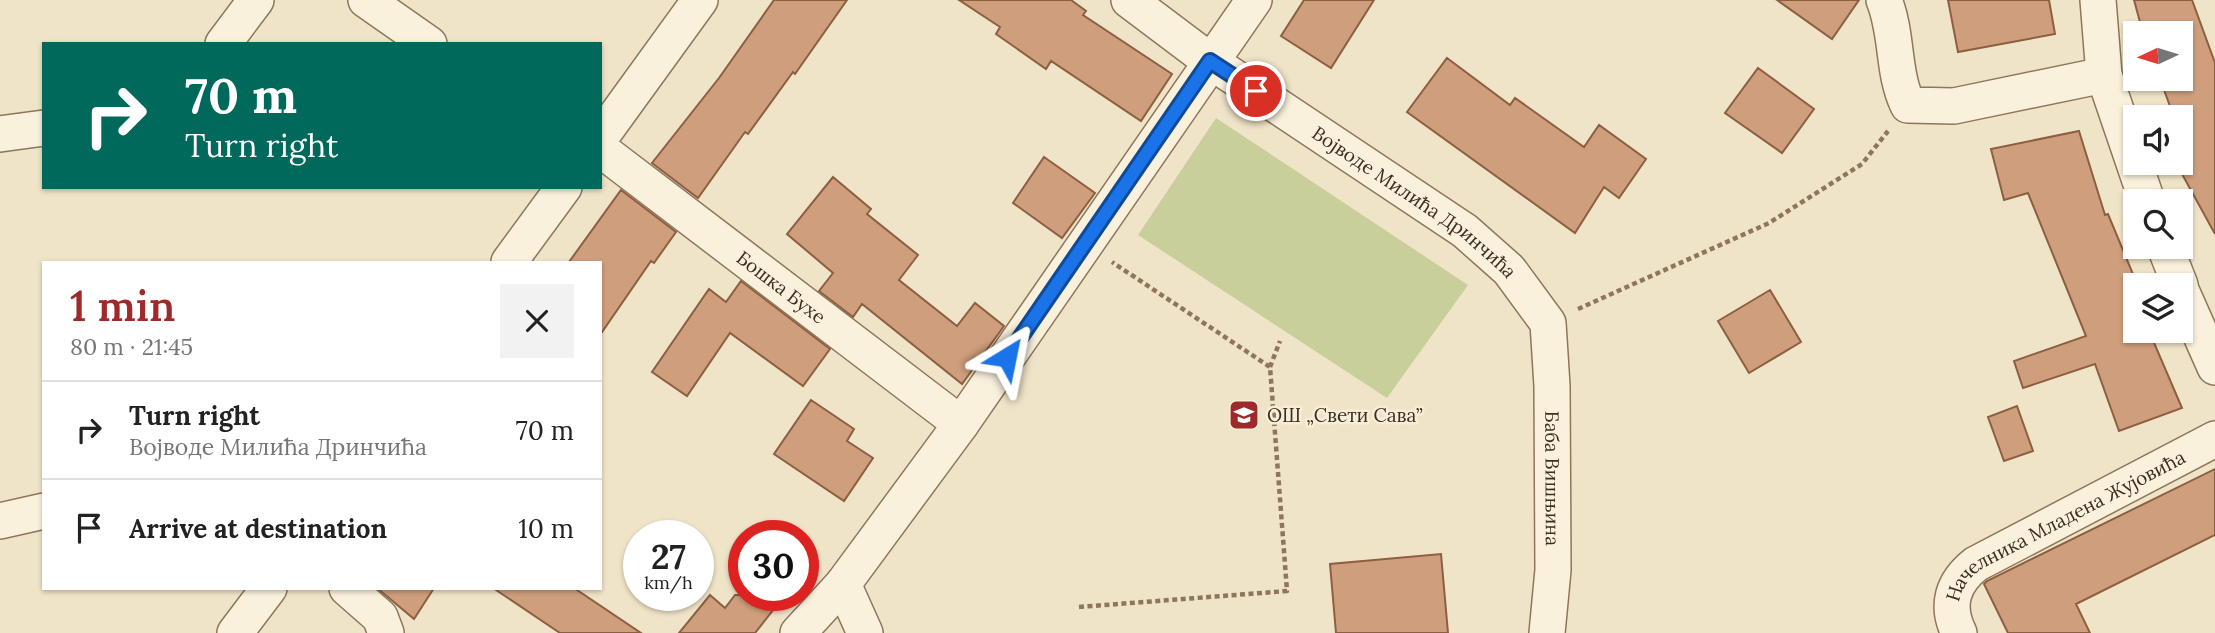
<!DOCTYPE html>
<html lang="en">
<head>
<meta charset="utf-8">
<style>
	:root { --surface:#fff; --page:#f2f2f2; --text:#222; --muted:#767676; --line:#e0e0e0; --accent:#9e2a2b }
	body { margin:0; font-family:Lora,serif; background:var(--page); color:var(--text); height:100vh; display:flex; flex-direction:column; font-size:26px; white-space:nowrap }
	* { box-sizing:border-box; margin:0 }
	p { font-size:23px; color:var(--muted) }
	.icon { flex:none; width:38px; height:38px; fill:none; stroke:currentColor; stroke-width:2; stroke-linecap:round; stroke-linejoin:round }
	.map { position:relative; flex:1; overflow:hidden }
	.panel { position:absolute; left:42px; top:261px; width:560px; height:329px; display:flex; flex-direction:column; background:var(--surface); border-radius:0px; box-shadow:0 2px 5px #0004 }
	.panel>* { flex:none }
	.guide { position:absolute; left:42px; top:42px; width:560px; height:147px; border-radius:0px; box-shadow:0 2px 5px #0004; background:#00695c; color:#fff; overflow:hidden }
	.needle { width:46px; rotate:266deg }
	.buttons { position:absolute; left:2123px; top:21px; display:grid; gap:14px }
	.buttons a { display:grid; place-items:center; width:70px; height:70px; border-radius:0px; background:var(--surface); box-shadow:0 2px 5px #0004; font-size:35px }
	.speed { position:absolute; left:623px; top:520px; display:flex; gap:14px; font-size:35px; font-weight:700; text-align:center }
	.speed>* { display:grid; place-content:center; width:91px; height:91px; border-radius:50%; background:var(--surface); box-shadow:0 2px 5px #0004; line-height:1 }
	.speed small { font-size:18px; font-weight:400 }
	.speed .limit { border:10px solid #d22; background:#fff; color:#111 }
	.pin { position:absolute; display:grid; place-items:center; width:60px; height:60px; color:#fff; margin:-30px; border:4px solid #fff; border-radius:50%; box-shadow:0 2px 7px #0007 }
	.me { position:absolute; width:77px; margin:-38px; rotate:35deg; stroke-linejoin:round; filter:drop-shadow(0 0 5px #0008) }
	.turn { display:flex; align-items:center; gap:24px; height:147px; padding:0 28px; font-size:32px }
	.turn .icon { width:91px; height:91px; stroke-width:2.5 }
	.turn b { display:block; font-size:49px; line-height:60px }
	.round { display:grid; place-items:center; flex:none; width:74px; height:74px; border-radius:0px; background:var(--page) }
	.summary { display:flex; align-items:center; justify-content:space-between; height:119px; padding:0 28px }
	h1 { font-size:42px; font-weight:600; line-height:52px; color:var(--accent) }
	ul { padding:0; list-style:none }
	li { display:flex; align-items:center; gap:21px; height:98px; padding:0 28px; border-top:2px solid var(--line) }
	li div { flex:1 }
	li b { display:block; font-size:26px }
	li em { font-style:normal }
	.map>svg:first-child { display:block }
</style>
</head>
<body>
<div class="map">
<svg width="2215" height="633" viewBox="0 0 2215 633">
	<rect width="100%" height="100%" fill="#f0e4c8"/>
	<!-- green -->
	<path fill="#c9cf9b" d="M 1216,118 L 1468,285 L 1387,398 L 1138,235 Z"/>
	<!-- building -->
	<path fill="#cf9f7d" stroke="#8d5f41" stroke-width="2" d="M 774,0 L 847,0 L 795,74 L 793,72 L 748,134 L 745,132 L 698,198 L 652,163 L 719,78 Z
		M 959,0 L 1071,0 L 1086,11 L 1083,15 L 1172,74 L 1141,121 L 1051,61 L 1046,69 L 996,34 L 1000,27 Z
		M 1304,0 L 1374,0 L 1331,68 L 1281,36 Z
		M 1777,0 L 1859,0 L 1832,39 Z
		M 1948,0 L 2049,0 L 2055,34 L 1958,52 Z
		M 2134,0 L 2192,0 L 2215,63 L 2215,234 L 2176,163 L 2191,163 L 2180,135 L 2180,117 L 2174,117 L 2160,79 L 2180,79 L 2180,33 L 2143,33 Z
		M 1447,58 L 1510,105 L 1515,98 L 1584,147 L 1599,125 L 1646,159 L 1619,198 L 1604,187 L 1575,233 L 1407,112 Z
		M 1758,68 L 1814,109 L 1782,153 L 1725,113 Z
		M 2079,131 L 2105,215 L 2108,214 L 2135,279 L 2135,331 L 2149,331 L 2182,408 L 2119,431 L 2095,364 L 2023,388 L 2014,361 L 2086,336 L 2028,193 L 2004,200 L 1991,149 Z
		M 1044,157 L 1095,193 L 1062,238 L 1013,203 Z
		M 833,177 L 871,209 L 867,214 L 918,255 L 899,280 L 957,326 L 975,303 L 1004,326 L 962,384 L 862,304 L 853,317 L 819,291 L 833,273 L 787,234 Z
		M 621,190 L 676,232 L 654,263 L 651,261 L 600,335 L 600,262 L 569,262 Z
		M 741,281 L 830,349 L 803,386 L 730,333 L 687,396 L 652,372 L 709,289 L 726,302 Z
		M 1770,290 L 1801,342 L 1749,373 L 1718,321 Z
		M 811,400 L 854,429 L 847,441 L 873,458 L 844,501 L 774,454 Z
		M 2017,406 L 2033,451 L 2004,461 L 1988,417 Z
		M 2215,469 L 2215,535 L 2076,604 L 2090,633 L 2008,633 L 1984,584 L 1987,581 Z
		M 1441,554 L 1448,633 L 1336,633 L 1330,564 Z
		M 377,588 L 434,588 L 414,619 Z
		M 493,588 L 574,588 L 641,633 L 560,633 Z
		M 710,595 L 725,608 L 735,595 L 785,595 L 755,633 L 679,633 Z"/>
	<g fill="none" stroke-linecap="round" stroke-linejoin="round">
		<!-- minor casing -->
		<g stroke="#8d765c" stroke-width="38">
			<g id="minor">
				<path d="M 366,0 L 429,44"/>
				<path id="s1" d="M 1129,0 L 1210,61 L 1465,231 L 1509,270 L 1548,323 L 1552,386 L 1553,570 L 1547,633"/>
				<path d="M 1884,0 C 1898,34 1892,72 1908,105 L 1954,106 L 2104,75"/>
				<path d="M 2098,0 L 2104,75 L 2147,201"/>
				<path d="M 223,44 L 256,0"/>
				<path d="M 0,134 L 44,128"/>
				<path d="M 600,138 L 700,0"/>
				<path id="s2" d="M 600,149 L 961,424"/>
				<path d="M 2165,247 L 2180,285"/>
				<path d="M 509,262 L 564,187"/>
				<path d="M 2180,288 L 2215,367"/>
				<path d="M 0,521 L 44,511"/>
				<path d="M 843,584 L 865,633"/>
				<path d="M 347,588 L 380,617 L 386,633"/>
				<path d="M 235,633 L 269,588"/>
				<path d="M 798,633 L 843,584 L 961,424 L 1254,0"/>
				<path id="s3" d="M 1959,633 C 1945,605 1953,582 1976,564 L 2215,439"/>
			</g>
		</g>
		<!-- path -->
		<path stroke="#8d765c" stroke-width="4.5" stroke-dasharray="5 3.5" stroke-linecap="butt" d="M 1578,309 L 1769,223 L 1862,164 L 1888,131
			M 1270,367 L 1280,341
			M 1079,607 L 1287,591 L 1270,367 L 1112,262"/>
		<!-- minor -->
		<use href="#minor" stroke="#faf1dc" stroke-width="35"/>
	</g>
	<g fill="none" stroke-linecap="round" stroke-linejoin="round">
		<!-- route casing -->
		<g stroke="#114b97" stroke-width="18">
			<path id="route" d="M 1007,357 L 1210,61 L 1256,91"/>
		</g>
		<!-- route -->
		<use href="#route" stroke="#1a73e8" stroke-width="12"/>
	</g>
	<!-- icons -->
	<defs>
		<g id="school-square" transform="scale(1.575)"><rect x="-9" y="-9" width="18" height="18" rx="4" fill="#9e2a2b" stroke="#f7eed8"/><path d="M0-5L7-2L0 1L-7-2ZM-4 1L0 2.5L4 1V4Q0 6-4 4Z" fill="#fff"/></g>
	</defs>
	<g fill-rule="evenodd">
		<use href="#school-square" x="1244" y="415"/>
	</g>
	<g text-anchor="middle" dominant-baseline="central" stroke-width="5" stroke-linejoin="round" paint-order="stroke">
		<!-- street labels -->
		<g font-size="19" fill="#3d2e20" stroke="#f7eed8">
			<text stroke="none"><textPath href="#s1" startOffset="350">Војводе Милића Дринчића</textPath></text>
			<text stroke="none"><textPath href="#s2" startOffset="228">Бошка Бухе</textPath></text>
			<text stroke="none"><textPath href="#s1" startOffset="688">Баба Вишњина</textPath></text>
			<text stroke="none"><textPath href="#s3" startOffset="173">Начелника Младена Жујовића</textPath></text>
		</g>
		<!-- poi labels -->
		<g font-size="19" fill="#3d2e20" stroke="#f7eed8" text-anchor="start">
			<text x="1267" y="415">ОШ „Свети Сава”</text>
		</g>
	</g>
</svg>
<div class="buttons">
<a><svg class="needle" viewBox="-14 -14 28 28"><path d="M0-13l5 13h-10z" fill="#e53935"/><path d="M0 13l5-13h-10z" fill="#767676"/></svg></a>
<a><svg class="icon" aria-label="sound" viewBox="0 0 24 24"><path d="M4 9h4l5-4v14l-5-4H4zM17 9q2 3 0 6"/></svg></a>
<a><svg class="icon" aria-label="search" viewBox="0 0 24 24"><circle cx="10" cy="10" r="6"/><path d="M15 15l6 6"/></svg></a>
<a><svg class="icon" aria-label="layers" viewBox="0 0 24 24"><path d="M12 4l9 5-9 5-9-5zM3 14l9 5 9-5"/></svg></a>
</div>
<div class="speed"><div>27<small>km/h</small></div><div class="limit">30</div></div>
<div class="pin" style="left:1256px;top:91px;background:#d93025"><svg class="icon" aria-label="arrive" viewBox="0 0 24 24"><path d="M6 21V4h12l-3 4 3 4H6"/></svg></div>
<svg class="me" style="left:1007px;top:357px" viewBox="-20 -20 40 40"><path d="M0-17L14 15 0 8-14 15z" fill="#1a73e8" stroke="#fff" stroke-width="4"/></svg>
<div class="guide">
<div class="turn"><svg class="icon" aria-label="right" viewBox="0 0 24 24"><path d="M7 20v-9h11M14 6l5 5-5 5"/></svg><div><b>70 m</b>Turn right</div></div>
</div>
<section class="panel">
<div class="summary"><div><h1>1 min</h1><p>80 m · 21:45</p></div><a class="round"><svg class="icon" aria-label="close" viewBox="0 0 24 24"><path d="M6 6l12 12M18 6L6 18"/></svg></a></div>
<ul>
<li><svg class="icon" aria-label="right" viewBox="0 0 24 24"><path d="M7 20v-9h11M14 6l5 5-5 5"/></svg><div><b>Turn right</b><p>Војводе Милића Дринчића</p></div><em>70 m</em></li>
<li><svg class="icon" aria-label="arrive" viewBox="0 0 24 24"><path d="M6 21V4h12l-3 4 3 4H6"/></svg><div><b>Arrive at destination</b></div><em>10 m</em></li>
</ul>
</section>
</div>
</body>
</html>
